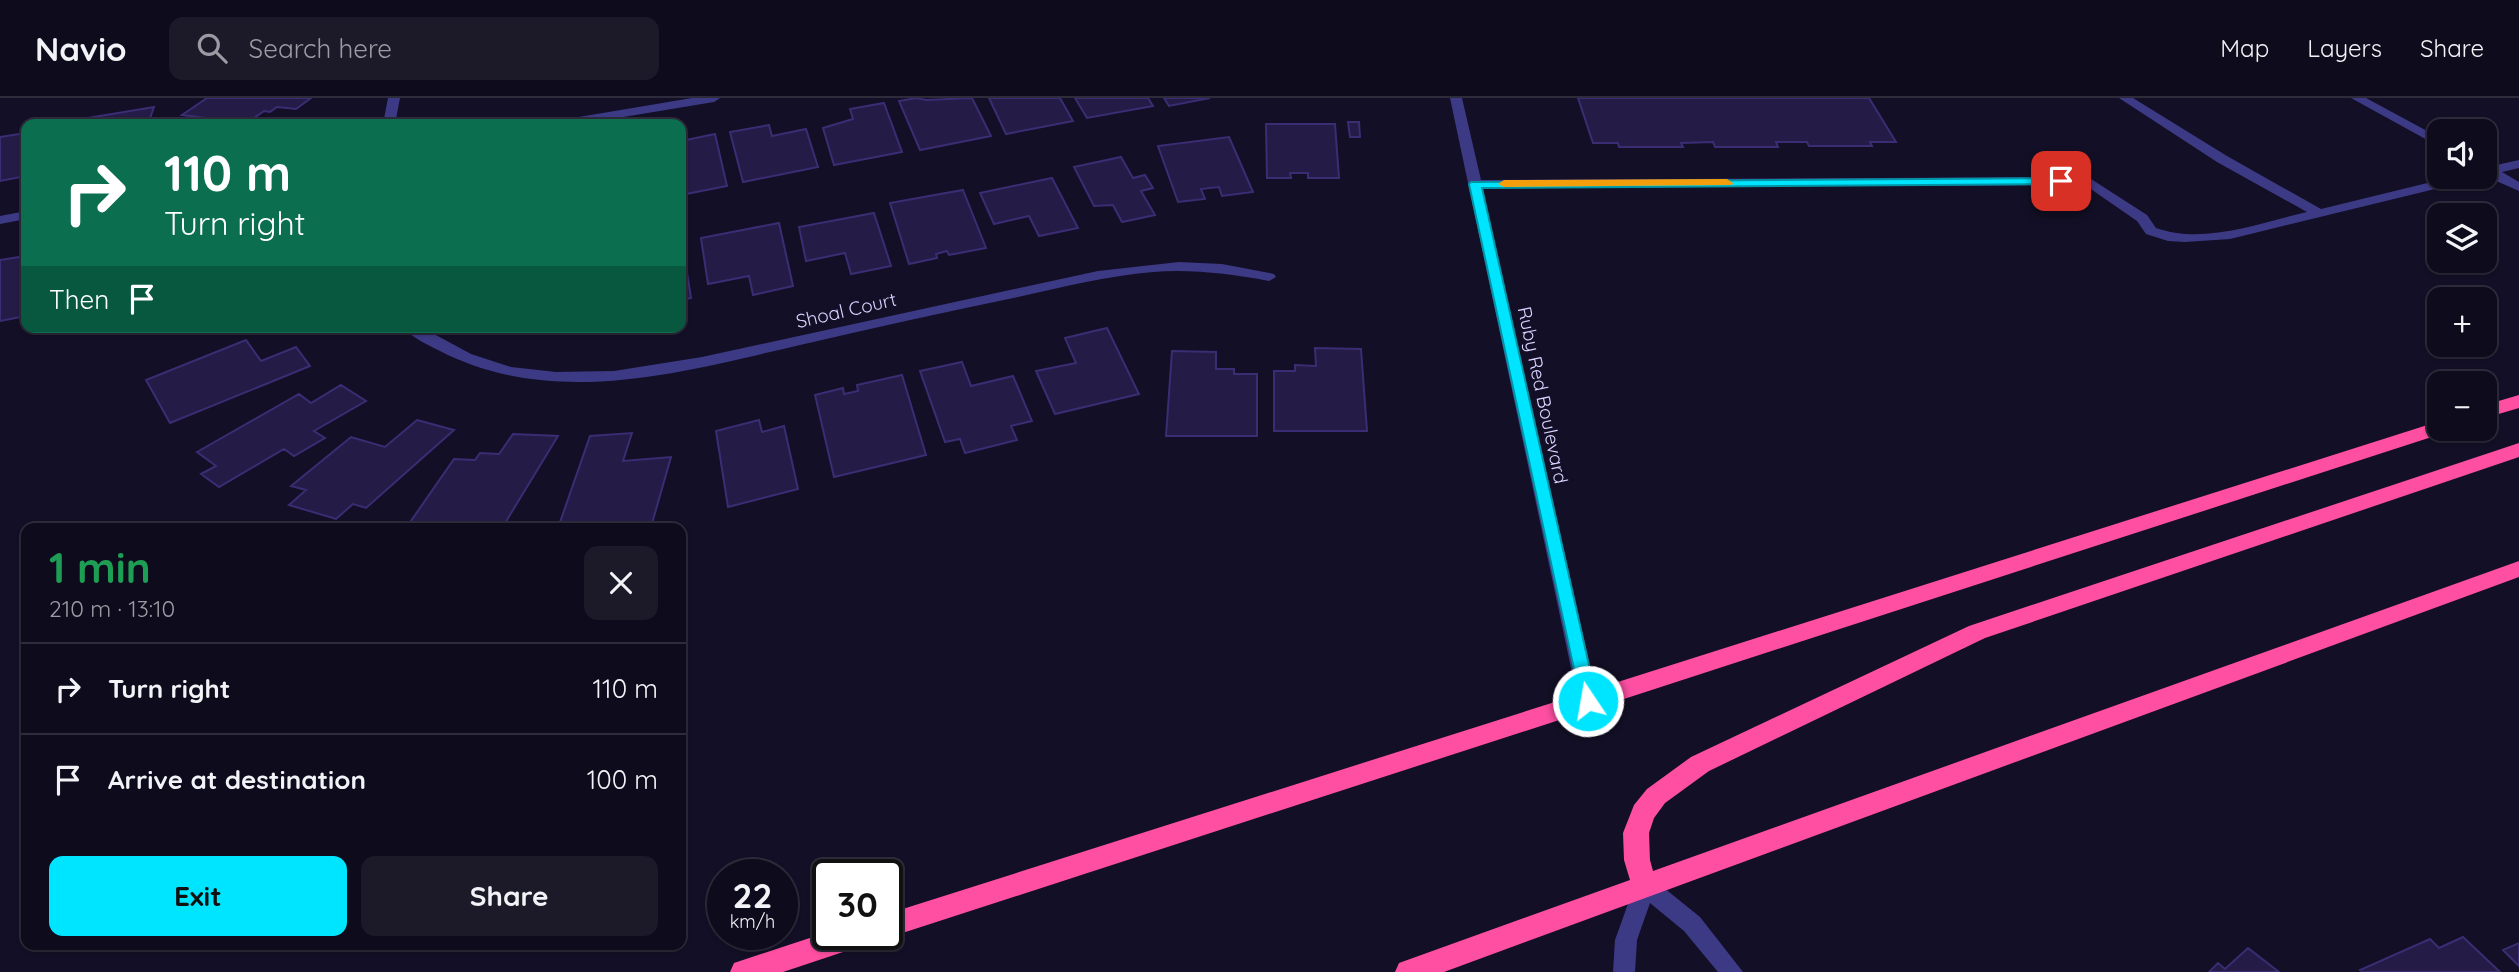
<!DOCTYPE html>
<html lang="en">
<head>
<meta charset="utf-8">
<style>
	:root { --surface:#0e0b1c; --page:#1c1929; --text:#f1f3f6; --muted:#9b9ba3; --line:#2e2b3b; --accent:#00e5ff }
	body { margin:0; font-family:Quicksand,sans-serif; background:var(--page); color:var(--text); height:100vh; display:flex; flex-direction:column; font-size:26px; white-space:nowrap }
	* { box-sizing:border-box; margin:0 }
	p { font-size:23px; color:var(--muted) }
	.icon { flex:none; width:38px; height:38px; fill:none; stroke:currentColor; stroke-width:2; stroke-linecap:round; stroke-linejoin:round }
	.map { position:relative; flex:1; overflow:hidden }
	.side { position:absolute; left:21px; top:425px; width:665px; height:427px; display:flex; flex-direction:column; background:var(--surface); border-radius:14px; box-shadow:0 2px 5px #0004,0 0 0 2px var(--line) }
	.side>* { flex:none }
	.top-card { position:absolute; left:21px; top:21px; width:665px; height:214px; border-radius:14px; box-shadow:0 2px 5px #0004,0 0 0 2px var(--line); background:#0b6e4f; color:#fff; overflow:hidden }
	.controls { position:absolute; left:2427px; top:21px; display:grid; gap:14px }
	.controls a { display:grid; place-items:center; width:70px; height:70px; border-radius:14px; background:var(--surface); box-shadow:0 2px 5px #0004,0 0 0 2px var(--line); font-size:35px }
	.speed { position:absolute; left:707px; top:761px; display:flex; gap:14px; font-size:35px; font-weight:700; text-align:center }
	.speed>* { display:grid; place-content:center; width:91px; height:91px; border-radius:50%; background:var(--surface); box-shadow:0 2px 5px #0004,0 0 0 2px var(--line); line-height:1 }
	.speed small { font-size:18px; font-weight:400 }
	.speed .limit { border:4px solid #111; border-radius:10px; background:#fff; color:#111 }
	.pin { position:absolute; display:grid; place-items:center; width:60px; height:60px; color:#fff; margin:-30px; border-radius:14px; box-shadow:0 4px 10px #0006 }
	.me { position:absolute; width:77px; margin:-38px; rotate:348deg; stroke-linejoin:round; filter:drop-shadow(0 0 5px #0008) }
	.turn { display:flex; align-items:center; gap:24px; height:147px; padding:0 28px; font-size:32px }
	.turn .icon { width:91px; height:91px; stroke-width:2.5 }
	.turn b { display:block; font-size:49px; line-height:60px }
	.then { display:flex; align-items:center; height:66px; padding:0 28px; background:#0003; gap:14px; font-size:26px }
	.round { display:grid; place-items:center; flex:none; width:74px; height:74px; border-radius:14px; background:var(--page) }
	.head { display:flex; align-items:center; justify-content:space-between; height:119px; padding:0 28px }
	h1 { font-size:42px; font-weight:700; line-height:52px; color:#1e9e55 }
	.primary-button { display:flex; gap:14px; margin-top:auto; padding:14px 28px }
	.primary-button a { flex:1; height:80px; border-radius:14px; background:var(--accent); color:#111; font-size:28px; font-weight:700; line-height:80px; text-align:center }
	.primary-button a+a { background:var(--page); color:var(--text) }
	ul { padding:0; list-style:none }
	li { display:flex; align-items:center; gap:21px; height:91px; padding:0 28px; border-top:2px solid var(--line) }
	li div { flex:1 }
	li b { display:block; font-size:26px }
	li em { font-style:normal }
	header { display:flex; align-items:center; gap:42px; box-sizing:border-box; height:98px; padding:0 35px; background:var(--surface); border-bottom:2px solid var(--line) }
	header strong { font-size:33px }
	nav { display:flex; gap:38px; margin-inline-start:auto; font-size:24px }
	.search { width:490px; height:63px; background:var(--page); display:flex; align-items:center; gap:18px; box-sizing:border-box; padding:0 24px; border-radius:14px; color:var(--muted); font-size:26px }
	.map>svg:first-child { display:block }
</style>
</head>
<body>
<header>
<strong>Navio</strong>
<div class="search"><svg class="icon" aria-label="search" viewBox="0 0 24 24"><circle cx="10" cy="10" r="6"/><path d="M15 15l6 6"/></svg>Search here</div>
<nav><a>Map</a><a>Layers</a><a>Share</a></nav>
</header>
<div class="map">
<svg width="2519" height="874" viewBox="0 0 2519 874">
	<rect width="100%" height="100%" fill="#130f26"/>
	<!-- building -->
	<path fill="#241b47" stroke="#3b2d73" stroke-width="2" d="M 207,0 L 311,0 L 296,11 L 277,9 L 270,14 L 264,13 L 247,25 L 182,17 Z
		M 916,0 L 926,2 L 972,0 L 991,38 L 920,52 L 899,3 Z
		M 989,0 L 1060,0 L 1073,23 L 1006,36 Z
		M 1075,0 L 1148,0 L 1153,8 L 1087,20 Z
		M 1164,0 L 1210,0 L 1169,8 Z
		M 1578,0 L 1869,0 L 1896,44 L 1870,44 L 1872,48 L 1809,48 L 1807,44 L 1776,44 L 1778,49 L 1715,49 L 1713,44 L 1681,45 L 1683,49 L 1619,49 L 1618,45 L 1593,45 Z
		M 884,5 L 902,54 L 834,67 L 823,30 L 853,21 L 850,11 Z
		M 154,9 L 148,26 L 74,26 L 76,22 Z
		M 1348,24 L 1359,24 L 1360,39 L 1350,39 Z
		M 1266,26 L 1335,26 L 1339,80 L 1308,80 L 1308,75 L 1290,75 L 1291,80 L 1267,80 Z
		M 769,27 L 772,38 L 806,31 L 818,69 L 743,84 L 730,34 Z
		M 26,35 L 26,78 L 0,83 L 0,39 Z
		M 715,36 L 727,88 L 681,97 L 681,43 Z
		M 1229,39 L 1253,94 L 1222,98 L 1219,89 L 1201,91 L 1205,101 L 1178,104 L 1158,48 Z
		M 1121,59 L 1133,80 L 1145,77 L 1153,90 L 1141,93 L 1155,117 L 1122,124 L 1113,107 L 1094,108 L 1074,69 Z
		M 1052,80 L 1078,130 L 1039,138 L 1029,118 L 994,126 L 980,95 Z
		M 963,92 L 986,150 L 949,157 L 947,153 L 936,156 L 937,160 L 909,166 L 890,105 Z
		M 874,115 L 891,168 L 851,176 L 845,155 L 806,163 L 799,129 Z
		M 779,125 L 793,188 L 753,197 L 749,178 L 708,186 L 701,140 Z
		M 681,137 L 691,200 L 681,202 Z
		M 26,158 L 26,218 L 0,223 L 0,162 Z
		M 1107,230 L 1139,296 L 1055,316 L 1036,273 L 1076,265 L 1065,240 Z
		M 246,242 L 261,263 L 296,249 L 310,268 L 170,325 L 146,282 Z
		M 1315,250 L 1361,251 L 1367,333 L 1274,333 L 1274,273 L 1295,273 L 1295,267 L 1316,268 Z
		M 1172,253 L 1216,254 L 1216,271 L 1234,271 L 1234,276 L 1257,276 L 1257,338 L 1166,338 Z
		M 962,264 L 971,288 L 1013,278 L 1032,323 L 1011,328 L 1017,342 L 965,355 L 960,341 L 945,344 L 920,273 Z
		M 902,277 L 926,357 L 834,379 L 815,297 L 843,290 L 844,296 L 858,293 L 857,287 Z
		M 341,287 L 366,303 L 314,333 L 325,340 L 294,358 L 284,351 L 219,389 L 201,376 L 216,368 L 197,354 L 299,296 L 311,305 Z
		M 417,322 L 454,332 L 366,410 L 353,406 L 336,421 L 289,407 L 306,392 L 291,388 L 351,339 L 385,349 Z
		M 759,322 L 762,334 L 784,328 L 798,391 L 728,409 L 716,333 Z
		M 632,335 L 623,363 L 671,359 L 651,429 L 558,430 L 590,338 Z
		M 513,336 L 558,338 L 502,430 L 406,430 L 454,361 L 475,362 L 480,355 L 499,356 Z
		M 2463,839 L 2500,874 L 2362,874 L 2360,872 L 2430,841 L 2439,850 Z
		M 2519,845 L 2519,868 L 2503,852 Z
		M 2248,850 L 2279,874 L 2209,874 L 2218,865 L 2225,871 Z"/>
	<g fill="none" stroke-linecap="round" stroke-linejoin="round">
		<!-- minor -->
		<path fill="#3d3a85" fill-rule="evenodd" d="M 388,0 L 400,0 L 395,26 L 383,26 Z
			M 692,0 L 720,0 L 714,4 L 581,26 L 555,26 L 561,22 Z
			M 1450,0 L 1462,0 L 1481,82 L 2088,79 L 2147,117 L 2156,130 C 2204,147 2260,125 2307,114 L 2217,64 L 2119,0 L 2133,0 L 2227,58 L 2321,111 L 2452,79 L 2474,79 L 2472,82 L 2230,141 L 2185,144 L 2168,143 L 2146,136 L 2137,123 L 2085,87 L 1482,90 L 1598,603 L 1595,609 L 1588,611 L 1581,609 L 1578,603 Z
			M 2351,0 L 2366,0 L 2440,40 L 2440,49 Z
			M 2519,62 L 2519,70 L 2502,74 L 2519,84 L 2519,93 L 2485,78 L 2485,66 L 2492,68 Z
			M 26,113 L 26,121 L 0,126 L 0,118 Z
			M 1179,164 L 1222,166 L 1274,176 L 1276,179 L 1269,183 C 1230,176 1193,171 1153,174 C 1107,178 1062,189 1018,199 C 945,214 873,230 800,247 C 682,274 553,312 438,252 C 426,246 411,239 403,229 L 421,229 L 471,256 L 511,269 L 556,274 L 614,273 L 702,259 L 1098,173 Z
			M 1645,778 L 1653,781 L 1700,819 L 1743,874 L 1718,874 L 1684,833 L 1650,805 L 1637,842 L 1635,874 L 1613,874 L 1615,842 L 1637,781 Z"/>
		<!-- highway -->
		<path fill="#ff4fa3" fill-rule="evenodd" d="M 2519,297 L 2519,310 L 2485,320 L 2485,307 Z
			M 2440,323 L 2440,331 L 2449,331 L 2447,334 L 887,840 L 877,836 L 887,836 L 887,816 Z
			M 2519,345 L 2519,359 L 1985,540 L 1709,673 L 1665,705 L 1654,720 L 1649,735 L 1650,762 L 1653,773 L 2519,463 L 2519,479 L 1444,874 L 1395,874 L 1399,865 L 1630,782 L 1624,762 L 1623,735 L 1634,707 L 1647,691 L 1691,659 L 1969,528 Z
			M 828,834 L 828,836 L 874,836 L 870,845 L 783,874 L 730,874 L 734,865 Z"/>
	</g>
	<!-- route -->
	<path fill="#00e5ff" stroke="#0095a6" stroke-width="2" d="M 2061,80 L 2067,83 L 2065,86 L 1482,90 L 1597,603 L 1594,608 L 1582,608 L 1469,86 L 1471,84 Z"/>
	<!-- slow -->
	<path fill="#f59e0b" d="M 1727,81 L 1733,85 L 1732,87 L 1504,89 L 1498,86 L 1504,82 Z"/>
	<g text-anchor="middle" dominant-baseline="central" stroke-width="6" stroke-linejoin="round" paint-order="stroke">
		<!-- street labels -->
		<g font-size="19" fill="#d9d4ff" stroke="#130f26">
			<text transform="translate(846 212) rotate(-13)">Shoal Court</text>
			<text transform="translate(1543 297) rotate(78)">Ruby Red Boulevard</text>
		</g>
	</g>
</svg>
<div class="controls">
<a><svg class="icon" aria-label="sound" viewBox="0 0 24 24"><path d="M4 9h4l5-4v14l-5-4H4zM17 9q2 3 0 6"/></svg></a>
<a><svg class="icon" aria-label="layers" viewBox="0 0 24 24"><path d="M12 4l9 5-9 5-9-5zM3 14l9 5 9-5"/></svg></a>
<a>+</a>
<a>−</a>
</div>
<div class="speed"><div>22<small>km/h</small></div><div class="limit">30</div></div>
<div class="pin" style="left:2061px;top:83px;background:#d93025"><svg class="icon" aria-label="arrive" viewBox="0 0 24 24"><path d="M6 21V4h12l-3 4 3 4H6"/></svg></div>
<svg class="me" style="left:1588px;top:603px" viewBox="-20 -20 40 40"><circle r="17" fill="#00e5ff" stroke="#fff" stroke-width="3"/><path d="M0-11L8 9 0 5-8 9z" fill="#fff"/></svg>
<div class="top-card">
<div class="turn"><svg class="icon" aria-label="right" viewBox="0 0 24 24"><path d="M7 20v-9h11M14 6l5 5-5 5"/></svg><div><b>110 m</b>Turn right</div></div>
<div class="then">Then<svg class="icon" aria-label="arrive" viewBox="0 0 24 24"><path d="M6 21V4h12l-3 4 3 4H6"/></svg></div>
</div>
<section class="side">
<div class="head"><div><h1>1 min</h1><p>210 m · 13:10</p></div><a class="round"><svg class="icon" aria-label="close" viewBox="0 0 24 24"><path d="M6 6l12 12M18 6L6 18"/></svg></a></div>
<ul>
<li><svg class="icon" aria-label="right" viewBox="0 0 24 24"><path d="M7 20v-9h11M14 6l5 5-5 5"/></svg><div><b>Turn right</b></div><em>110 m</em></li>
<li><svg class="icon" aria-label="arrive" viewBox="0 0 24 24"><path d="M6 21V4h12l-3 4 3 4H6"/></svg><div><b>Arrive at destination</b></div><em>100 m</em></li>
</ul>
<div class="primary-button"><a>Exit</a><a>Share</a></div>
</section>
</div>
</body>
</html>
